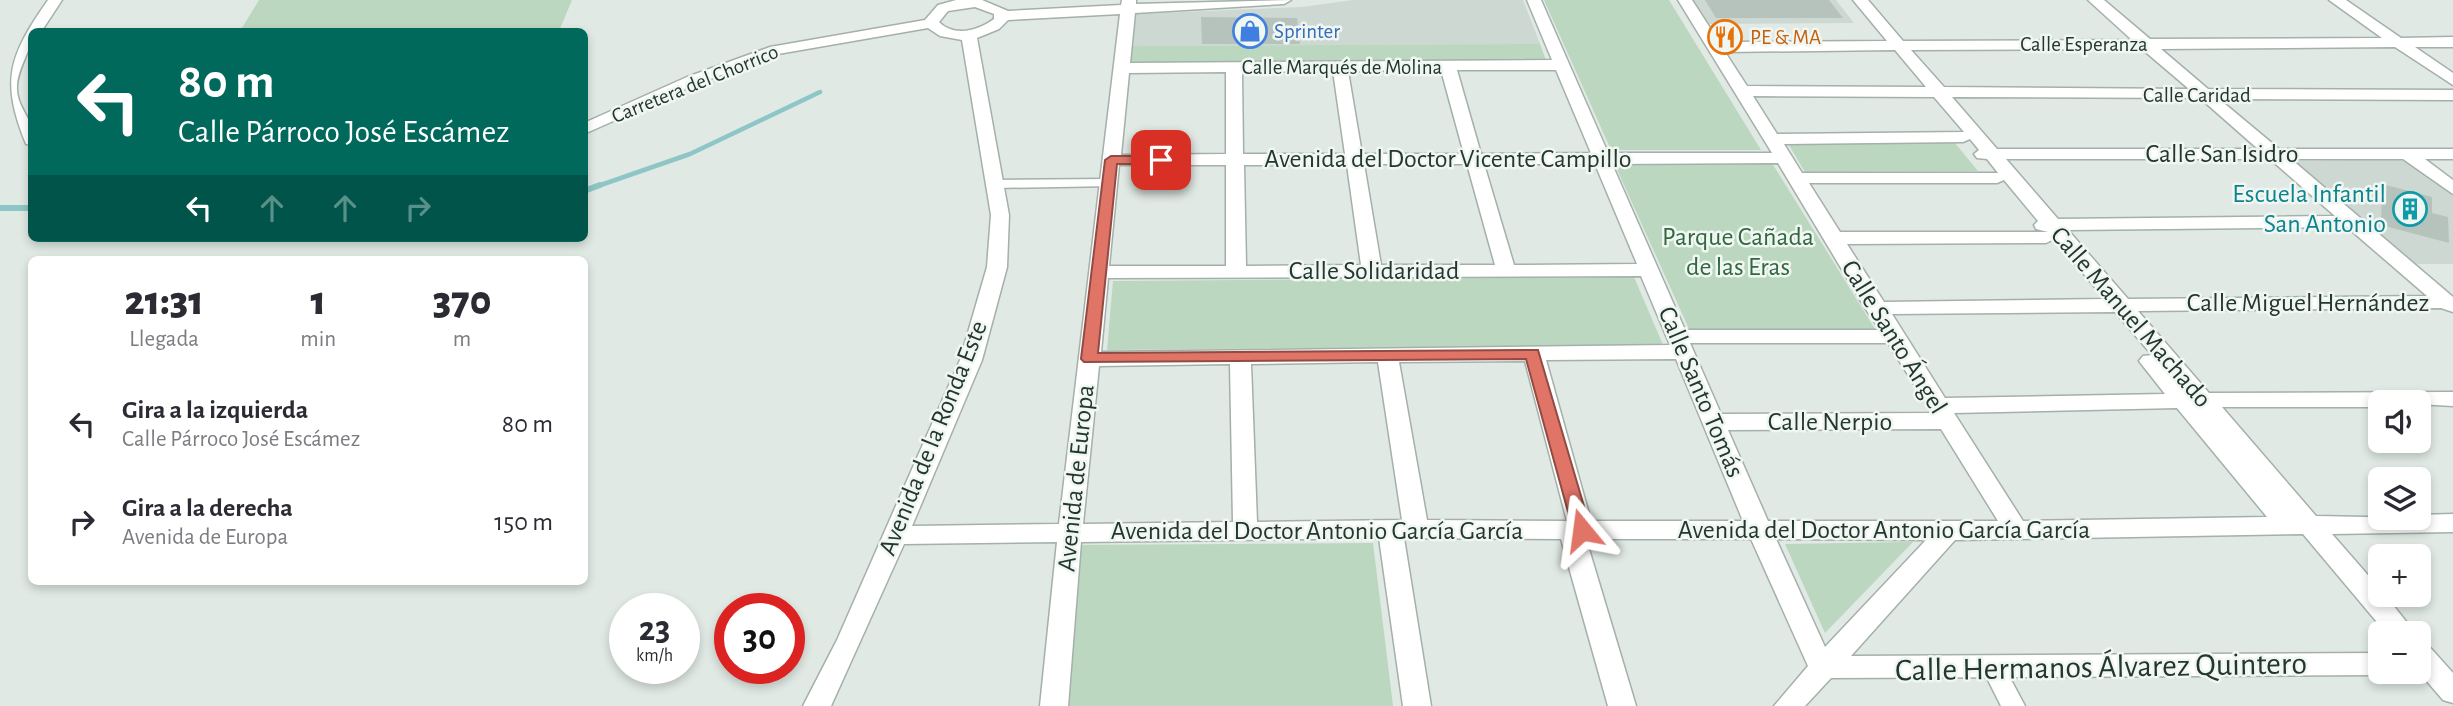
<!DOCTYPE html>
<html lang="es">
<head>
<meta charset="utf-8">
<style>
	:root { --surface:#fff; --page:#f2f2f3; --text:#2b2b33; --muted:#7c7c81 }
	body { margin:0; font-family:"Alegreya Sans",sans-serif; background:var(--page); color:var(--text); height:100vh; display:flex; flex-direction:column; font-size:26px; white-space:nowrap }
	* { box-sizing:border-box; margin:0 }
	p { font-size:23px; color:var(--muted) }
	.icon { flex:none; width:38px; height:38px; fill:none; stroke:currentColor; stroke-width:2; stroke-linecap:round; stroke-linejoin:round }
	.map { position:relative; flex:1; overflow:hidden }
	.panel { position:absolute; left:28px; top:256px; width:560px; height:329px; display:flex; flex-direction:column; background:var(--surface); border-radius:10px; box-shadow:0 4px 10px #0003 }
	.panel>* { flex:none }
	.top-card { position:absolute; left:28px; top:28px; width:560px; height:214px; border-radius:10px; box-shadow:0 4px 10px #0003; background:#00695c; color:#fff; overflow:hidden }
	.buttons { position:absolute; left:2368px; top:390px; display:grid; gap:14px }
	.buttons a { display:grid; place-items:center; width:63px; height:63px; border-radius:10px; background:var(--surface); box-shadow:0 4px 10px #0003; font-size:35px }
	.speed { position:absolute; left:609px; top:593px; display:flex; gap:14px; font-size:35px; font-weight:700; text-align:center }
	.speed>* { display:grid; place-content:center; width:91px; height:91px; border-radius:50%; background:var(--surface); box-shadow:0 4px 10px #0003; line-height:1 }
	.speed small { font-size:18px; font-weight:400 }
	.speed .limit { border:10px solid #d22; background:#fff; color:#111 }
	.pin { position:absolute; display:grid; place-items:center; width:60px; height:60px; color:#fff; margin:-30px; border-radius:14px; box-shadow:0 4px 10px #0006 }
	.me { position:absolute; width:77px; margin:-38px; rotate:344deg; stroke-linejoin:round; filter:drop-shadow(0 0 5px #0008) }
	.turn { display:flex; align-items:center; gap:24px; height:147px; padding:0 35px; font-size:32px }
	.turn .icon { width:91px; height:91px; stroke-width:2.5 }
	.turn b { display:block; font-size:49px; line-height:60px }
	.lanes { display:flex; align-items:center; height:66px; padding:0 35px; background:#0003; justify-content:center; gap:35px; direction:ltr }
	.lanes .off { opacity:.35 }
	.eta { display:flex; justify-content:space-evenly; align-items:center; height:119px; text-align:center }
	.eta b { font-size:42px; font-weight:800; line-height:49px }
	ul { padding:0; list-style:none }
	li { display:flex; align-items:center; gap:21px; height:98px; padding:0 35px }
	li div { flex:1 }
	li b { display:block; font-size:26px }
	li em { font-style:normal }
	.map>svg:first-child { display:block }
</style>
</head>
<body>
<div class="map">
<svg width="2453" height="706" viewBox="0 0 2453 706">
	<rect width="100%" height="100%" fill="#e0e9e3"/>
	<!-- built -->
	<path fill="#ced8d2" d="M 1353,0 L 1523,0 L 1540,44 L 1133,46 L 1136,14 L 1302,7 Z
		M 1692,0 L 1836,0 L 1854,23 L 1708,24 Z
		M 2397,159 L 2411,164 L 2453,196 L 2453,264 L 2416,264 L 2293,161 Z"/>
	<!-- green -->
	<path fill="#bbd7bf" d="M 259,0 L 572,0 L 559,31 L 240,31 Z
		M 1544,0 L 1669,0 L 1761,150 L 1611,150 Z
		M 1540,44 L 1547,63 L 1131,65 L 1133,46 Z
		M 1787,142 L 1954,142 L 1978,171 L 1805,172 Z
		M 1772,163 L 1875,329 L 1690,331 L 1615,165 Z
		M 1634,277 L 1663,345 L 1107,350 L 1113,281 Z
		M 1913,542 L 1825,633 L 1785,544 Z
		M 1373,543 L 1393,706 L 1061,706 L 1077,545 Z"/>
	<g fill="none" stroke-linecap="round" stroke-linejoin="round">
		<!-- stream-far1 -->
		<path stroke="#8ec6c7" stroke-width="4.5" d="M 595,187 L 690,154 L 820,92"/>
		<!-- stream -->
		<path stroke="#8ec6c7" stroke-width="6" d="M 584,191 L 600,185
			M 0,208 L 32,208"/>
	</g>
	<!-- building -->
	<path fill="#b6c3bc" d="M 1705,0 L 1829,0 L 1843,18 L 1716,18 Z
		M 1201,17 L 1297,18 L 1300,44 L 1202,44 Z
		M 2382,184 L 2432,197 L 2432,213 L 2448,217 L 2449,243 L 2381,225 Z"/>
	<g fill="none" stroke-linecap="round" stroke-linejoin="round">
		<!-- pedestrian casing -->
		<g stroke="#a4b0a9" stroke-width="3">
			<path id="pedestrian" d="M 1109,179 L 1116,183 L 1114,186 L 995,188 L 988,184 L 995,180 Z
				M 1993,659 L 2001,661 L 2025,706 L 2001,706 L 1982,668 L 1985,661 Z"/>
		</g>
		<!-- minor casing -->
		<g stroke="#a4b0a9" stroke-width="3">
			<path id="minor" d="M 48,0 L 62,0 L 41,32 L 32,32 C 32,51 18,66 17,86 C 16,103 27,113 32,128 C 33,132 32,140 32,145 L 26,144 C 0,80 9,56 48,0 Z
				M 956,0 L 982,0 L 1008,11 L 1121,5 L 1122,0 L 1136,0 L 1136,4 L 1291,0 L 1284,4 L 1135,13 L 1130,63 L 1552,60 L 1527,0 L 1541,0 L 1608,153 L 1772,153 L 1678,0 L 1692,0 L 1719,42 L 1887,41 L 1853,0 L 1868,0 L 1903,41 L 2132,40 L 2088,0 L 2104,0 L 2150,39 L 2382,38 L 2329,0 L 2346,0 L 2401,38 L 2453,37 L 2453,47 L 2415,47 L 2453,73 L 2453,85 L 2395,47 L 2161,49 L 2208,89 L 2453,90 L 2453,100 L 2219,99 L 2279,149 L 2453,149 L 2453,159 L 2425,159 L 2453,180 L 2453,194 L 2403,159 L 2291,159 L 2453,297 L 2453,312 L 2441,308 L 2138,311 L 2209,393 L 2453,392 L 2453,406 L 2380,402 L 2380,407 L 2222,407 L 2316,516 L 2418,518 L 2418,515 L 2453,514 L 2453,532 L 2332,534 L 2380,589 L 2380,595 L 2385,595 L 2416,634 L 2387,634 L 2303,534 L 1955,540 L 1851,656 L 2380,653 L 2380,672 L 2389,672 L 2380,675 L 1831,678 L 1805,706 L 1774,706 L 1808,666 L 1751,539 L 1586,539 L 1636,706 L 1608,706 L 1561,539 L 1404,538 L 1431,706 L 1403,706 L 1379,538 L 1081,542 L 1068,706 L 1040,706 L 1057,542 L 904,544 L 831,706 L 803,706 L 837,640 L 960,360 L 987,267 L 991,215 L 962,40 L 940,36 L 928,28 L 778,54 L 699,83 L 584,134 L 584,123 L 687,77 L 770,47 L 925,20 L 938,5 ZM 975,7 L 994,14 L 994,19 C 978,31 954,37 939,22 L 948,11 ZM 1120,14 L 1059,524 L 912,526 L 982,360 L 1007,267 L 1009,215 L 977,38 L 999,29 L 1008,20 ZM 2142,49 L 2189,89 L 1944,87 L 1911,50 ZM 1895,50 L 1926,87 L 1747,86 L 1725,52 ZM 1441,70 L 1464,154 L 1362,154 L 1348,71 ZM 1457,70 L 1556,70 L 1591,153 L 1481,154 ZM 1333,71 L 1345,154 L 1243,154 L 1242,72 ZM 1226,72 L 1226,154 L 1121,155 L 1129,73 ZM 1753,96 L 1934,97 L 1964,132 L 1777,134 ZM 1952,97 L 2200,98 L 2258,149 L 1997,149 ZM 1970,139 L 1979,150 L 1974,154 L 1977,158 L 1987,159 L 1998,173 L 1802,173 L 1784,144 L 1963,142 ZM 2006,159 L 2270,159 L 2335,216 L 2058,219 ZM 1778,163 L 1865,308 L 1880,330 L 1685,330 L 1612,164 ZM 1364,164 L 1467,164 L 1495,265 L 1381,265 ZM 1484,164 L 1595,164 L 1637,264 L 1514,265 ZM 1119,165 L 1226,165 L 1226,266 L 1109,266 ZM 1244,165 L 1347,165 L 1361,265 L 1246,266 ZM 2004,180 L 2038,221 L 2034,225 L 2036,229 L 2048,232 L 1840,232 L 1809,183 L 1997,183 ZM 2347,227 L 2427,296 L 2128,299 L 2068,230 ZM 2054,239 L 2105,299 L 1884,302 L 1847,244 L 2046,243 ZM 1641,276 L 1670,345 L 1101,352 L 1108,278 ZM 2115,312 L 2152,355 L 2143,356 L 2139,361 L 2165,394 L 1945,398 L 1892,314 ZM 1690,343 L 1888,343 L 1932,413 L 1721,414 ZM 1676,359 L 1743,521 L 1591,521 L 1546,360 ZM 1525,361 L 1567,521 L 1427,520 L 1399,362 ZM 1378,362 L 1402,520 L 1257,522 L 1251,364 ZM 1230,364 L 1233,522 L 1083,524 L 1099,366 ZM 2177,408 L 2267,517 L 2023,521 L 1954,413 ZM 1941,429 L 1998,521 L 1768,521 L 1728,430 ZM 1776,539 L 1926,540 L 1825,647 Z
				M 2418,641 L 2427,644 L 2453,673 L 2453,703 L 2443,700 L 2418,671 Z"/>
		</g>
		<!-- pedestrian -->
		<use href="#pedestrian" fill="#fff" fill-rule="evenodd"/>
		<!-- minor -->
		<use href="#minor" fill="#fff" fill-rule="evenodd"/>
	</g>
	<!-- route -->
	<path fill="#df7467" stroke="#914b43" stroke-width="2" d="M 1111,156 L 1161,156 L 1168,160 L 1161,164 L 1117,164 L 1098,353 L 1538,350 L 1591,530 L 1589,535 L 1575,535 L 1573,530 L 1526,359 L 1084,362 L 1081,359 L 1105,160 Z"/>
	<!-- icons -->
	<defs>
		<g id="shop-ring" transform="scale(1.75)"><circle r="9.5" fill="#f0f6f2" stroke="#3f7fe0" stroke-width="1.5"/><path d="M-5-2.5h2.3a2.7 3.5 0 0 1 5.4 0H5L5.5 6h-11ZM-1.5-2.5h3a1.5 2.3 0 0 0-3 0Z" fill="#3f7fe0"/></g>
		<g id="restaurant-ring" transform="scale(1.75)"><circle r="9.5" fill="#f0f6f2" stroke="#e8710a" stroke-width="1.5"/><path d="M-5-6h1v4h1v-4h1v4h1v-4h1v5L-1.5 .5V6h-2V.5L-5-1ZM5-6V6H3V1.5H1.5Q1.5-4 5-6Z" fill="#e8710a"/></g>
		<g id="building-ring" transform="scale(1.75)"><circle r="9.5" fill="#f0f6f2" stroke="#0f9aa8" stroke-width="1.5"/><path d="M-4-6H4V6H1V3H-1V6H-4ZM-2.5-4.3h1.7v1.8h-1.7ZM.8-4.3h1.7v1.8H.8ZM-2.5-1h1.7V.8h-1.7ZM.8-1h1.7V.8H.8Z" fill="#0f9aa8"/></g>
	</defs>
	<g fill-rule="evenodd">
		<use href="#shop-ring" x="1250" y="31"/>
		<use href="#restaurant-ring" x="1725" y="37"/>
		<use href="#building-ring" x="2410" y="209"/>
	</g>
	<g text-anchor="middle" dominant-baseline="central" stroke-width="5" stroke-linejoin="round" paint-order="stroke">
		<!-- far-shop labels -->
		<g font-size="21" fill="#366cbe" stroke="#f0f6f2" text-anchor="start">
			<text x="1274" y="31">Sprinter</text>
		</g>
		<!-- far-food labels -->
		<g font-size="21" fill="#c56008" stroke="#f0f6f2" text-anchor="start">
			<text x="1750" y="37">PE &amp; MA</text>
		</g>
		<!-- far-street labels -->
		<g font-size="21" fill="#23372f" stroke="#f0f6f2">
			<text x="2084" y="44">Calle Esperanza</text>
			<text x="1342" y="67">Calle Marqués de Molina</text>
			<text transform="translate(695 84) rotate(-22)">Carretera del Chorrico</text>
			<text x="2197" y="95">Calle Caridad</text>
		</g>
		<!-- street labels -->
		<g font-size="26" fill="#23372f" stroke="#f0f6f2">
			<text x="2222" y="154">Calle San Isidro</text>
			<text x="1448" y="159">Avenida del Doctor Vicente Campillo</text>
			<text x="1374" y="271">Calle Solidaridad</text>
			<text x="2308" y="303">Calle Miguel Hernández</text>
			<text transform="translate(2131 317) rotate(49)">Calle Manuel Machado</text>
			<text transform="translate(1894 337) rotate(58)">Calle Santo Ángel</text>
			<text transform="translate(1701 392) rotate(67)">Calle Santo Tomás</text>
			<text x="1830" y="422">Calle Nerpio</text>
			<text transform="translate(933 438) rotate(-68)">Avenida de la Ronda Este</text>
			<text transform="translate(1076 478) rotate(-84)">Avenida de Europa</text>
			<text x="1884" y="530">Avenida del Doctor Antonio García García</text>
			<text x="1317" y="531">Avenida del Doctor Antonio García García</text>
		</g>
		<!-- culture labels -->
		<g font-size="26" fill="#0d838f" stroke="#f0f6f2" text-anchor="end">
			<text x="2386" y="194">Escuela Infantil<tspan x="2386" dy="30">San Antonio</tspan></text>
		</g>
		<!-- park labels -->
		<g font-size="26" fill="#326840" stroke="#f0f6f2">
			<text x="1738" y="237">Parque Cañada<tspan x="1738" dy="30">de las Eras</tspan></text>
		</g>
		<!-- near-street labels -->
		<g font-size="32" fill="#23372f" stroke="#f0f6f2">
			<text transform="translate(2101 667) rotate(-1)">Calle Hermanos Álvarez Quintero</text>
		</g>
	</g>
</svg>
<div class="buttons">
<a><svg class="icon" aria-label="sound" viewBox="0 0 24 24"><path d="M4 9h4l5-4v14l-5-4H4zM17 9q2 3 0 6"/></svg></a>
<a><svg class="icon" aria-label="layers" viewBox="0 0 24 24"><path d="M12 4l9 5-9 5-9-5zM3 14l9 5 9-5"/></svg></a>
<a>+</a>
<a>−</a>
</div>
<div class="speed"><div>23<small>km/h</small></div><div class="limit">30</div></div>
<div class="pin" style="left:1161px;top:160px;background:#d93025"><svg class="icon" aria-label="arrive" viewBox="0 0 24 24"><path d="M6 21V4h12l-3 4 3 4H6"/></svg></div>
<svg class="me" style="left:1582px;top:530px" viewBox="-20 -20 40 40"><path d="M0-17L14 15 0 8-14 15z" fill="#df7467" stroke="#fff" stroke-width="4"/></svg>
<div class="top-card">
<div class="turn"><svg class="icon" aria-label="left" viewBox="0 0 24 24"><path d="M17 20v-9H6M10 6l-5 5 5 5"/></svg><div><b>80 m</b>Calle Párroco José Escámez</div></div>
<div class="lanes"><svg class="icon" aria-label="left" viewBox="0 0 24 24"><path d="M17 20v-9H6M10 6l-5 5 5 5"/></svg><svg class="icon off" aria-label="ahead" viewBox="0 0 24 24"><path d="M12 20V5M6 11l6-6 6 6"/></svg><svg class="icon off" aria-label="ahead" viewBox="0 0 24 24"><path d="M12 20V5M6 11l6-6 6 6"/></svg><svg class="icon off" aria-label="right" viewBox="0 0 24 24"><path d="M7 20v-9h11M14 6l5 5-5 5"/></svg></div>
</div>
<section class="panel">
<div class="eta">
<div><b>21:31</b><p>Llegada</p></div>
<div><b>1</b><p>min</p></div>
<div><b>370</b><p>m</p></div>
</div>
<ul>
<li><svg class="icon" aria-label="left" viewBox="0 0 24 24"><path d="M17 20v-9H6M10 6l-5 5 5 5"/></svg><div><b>Gira a la izquierda</b><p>Calle Párroco José Escámez</p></div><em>80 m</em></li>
<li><svg class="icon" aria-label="right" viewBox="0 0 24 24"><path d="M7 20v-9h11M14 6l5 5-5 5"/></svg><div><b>Gira a la derecha</b><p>Avenida de Europa</p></div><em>150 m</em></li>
</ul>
</section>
</div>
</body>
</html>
